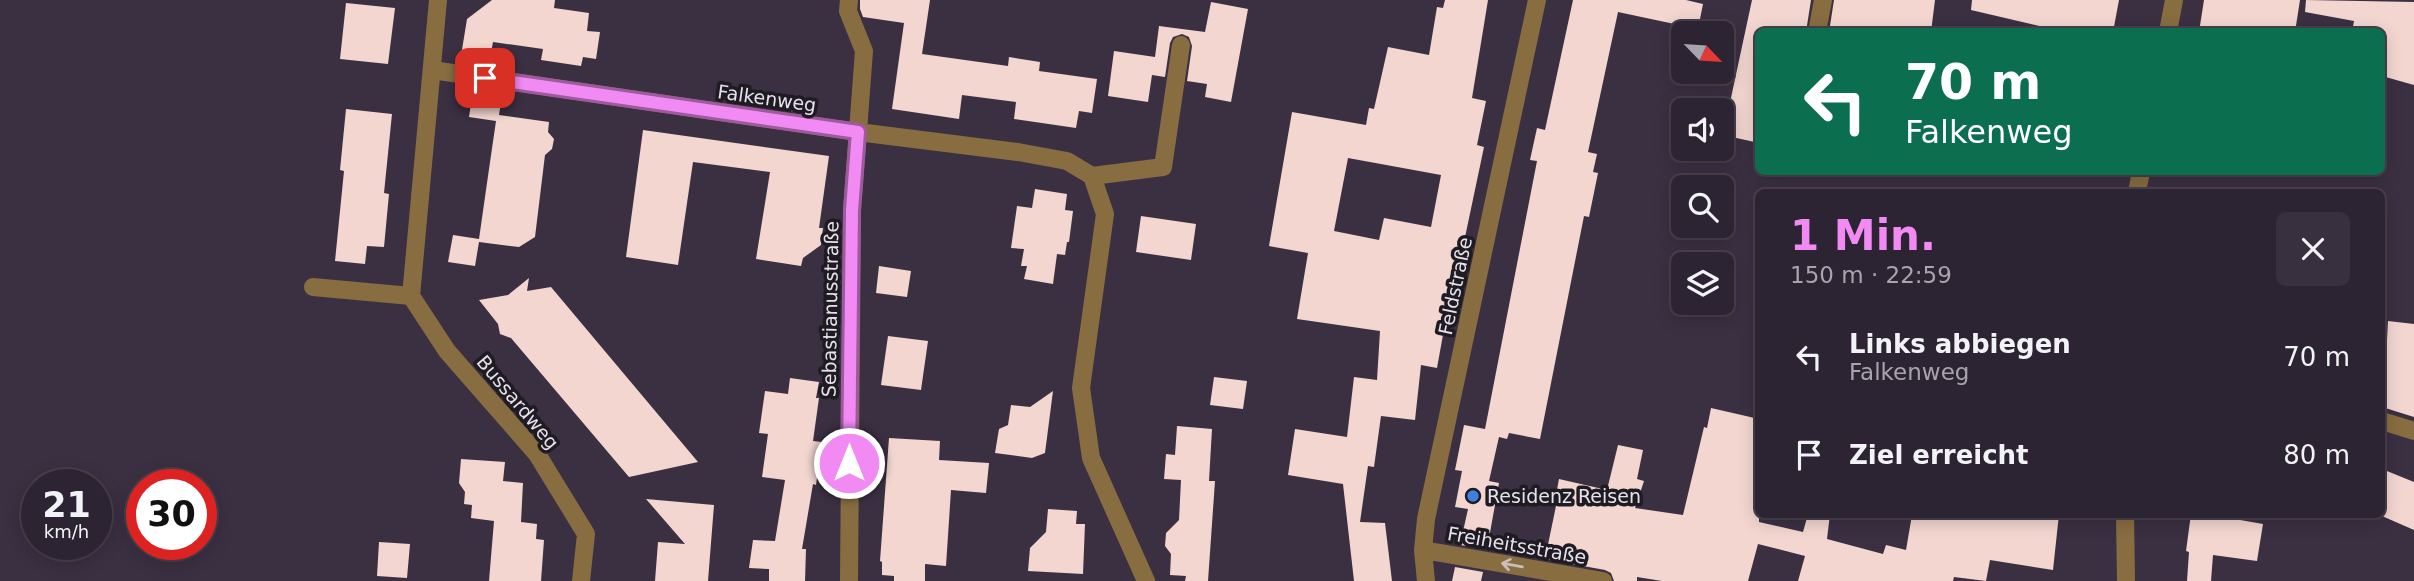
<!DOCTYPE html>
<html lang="de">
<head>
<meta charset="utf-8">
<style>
	:root { --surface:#2c2432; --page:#38303e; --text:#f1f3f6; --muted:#a6a4ac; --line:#48414d; --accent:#f28af3 }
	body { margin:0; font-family:"DejaVu Sans",sans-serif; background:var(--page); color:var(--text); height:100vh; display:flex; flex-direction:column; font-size:26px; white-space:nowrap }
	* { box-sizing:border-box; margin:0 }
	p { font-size:23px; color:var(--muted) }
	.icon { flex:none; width:38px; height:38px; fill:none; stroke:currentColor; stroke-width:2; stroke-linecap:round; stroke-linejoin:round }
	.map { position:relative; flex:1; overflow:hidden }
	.side { position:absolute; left:1755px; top:189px; width:630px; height:329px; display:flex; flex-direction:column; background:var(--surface); border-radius:10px; box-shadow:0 4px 18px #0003,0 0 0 2px var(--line) }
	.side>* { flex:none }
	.guide { position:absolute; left:1755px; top:28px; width:630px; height:147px; border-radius:10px; box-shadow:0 4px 18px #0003,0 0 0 2px var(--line); background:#0b6e4f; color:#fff; overflow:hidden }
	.needle { width:46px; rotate:115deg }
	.controls { position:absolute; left:1671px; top:21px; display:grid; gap:14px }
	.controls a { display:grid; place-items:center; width:63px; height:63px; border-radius:10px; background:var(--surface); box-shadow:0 4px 18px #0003,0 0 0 2px var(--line); font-size:35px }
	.speed { position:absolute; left:21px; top:469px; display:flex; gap:14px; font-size:35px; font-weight:700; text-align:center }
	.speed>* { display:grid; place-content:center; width:91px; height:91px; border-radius:50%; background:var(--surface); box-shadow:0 4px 18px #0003,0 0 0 2px var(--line); line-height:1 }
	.speed small { font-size:18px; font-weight:400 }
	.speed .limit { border:10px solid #d22; background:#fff; color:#111 }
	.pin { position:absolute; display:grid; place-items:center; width:60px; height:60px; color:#fff; margin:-30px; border-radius:14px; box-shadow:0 4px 10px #0006 }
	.me { position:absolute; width:77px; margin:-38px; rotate:0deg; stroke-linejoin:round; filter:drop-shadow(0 0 5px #0008) }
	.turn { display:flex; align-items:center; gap:24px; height:147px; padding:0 35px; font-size:32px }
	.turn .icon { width:91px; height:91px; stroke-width:2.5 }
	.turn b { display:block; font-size:49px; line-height:60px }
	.round { display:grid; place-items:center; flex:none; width:74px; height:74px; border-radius:10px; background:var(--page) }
	.overview { display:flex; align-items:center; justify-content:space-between; height:119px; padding:0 35px }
	h1 { font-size:42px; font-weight:700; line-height:52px; color:var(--accent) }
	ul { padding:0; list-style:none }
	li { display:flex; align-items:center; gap:21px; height:98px; padding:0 35px }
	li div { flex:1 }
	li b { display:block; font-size:26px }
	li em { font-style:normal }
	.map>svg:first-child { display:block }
</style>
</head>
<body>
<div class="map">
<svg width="2414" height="581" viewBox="0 0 2414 581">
	<rect width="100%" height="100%" fill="#3b3042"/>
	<!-- building -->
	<path fill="#f3d6d0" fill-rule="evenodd" d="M 492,0 L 555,0 L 554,8 L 589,13 L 587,31 L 600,32 L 596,59 L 583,57 L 581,66 L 541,60 L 543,49 L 493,42 L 491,53 L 502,68 L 460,62 L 467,19 Z
		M 860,0 L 930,0 L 922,54 L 1008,66 L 1009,57 L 1040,62 L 1039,71 L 1097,79 L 1092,113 L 1079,111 L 1076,128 L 1014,119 L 1016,102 L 962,95 L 959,119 L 892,109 L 904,23 L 863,17 L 860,9 Z
		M 1445,0 L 1488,0 L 1472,98 L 1486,101 L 1477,145 L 1484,147 L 1464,242 L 1460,241 L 1437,368 L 1421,365 L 1415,420 L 1381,416 L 1374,467 L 1368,466 L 1360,522 L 1385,523 L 1392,581 L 1354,581 L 1343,484 L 1288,475 L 1295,429 L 1347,437 L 1354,377 L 1377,380 L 1380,331 L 1297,319 L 1308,253 L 1269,246 L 1292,112 L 1366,125 L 1369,108 L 1374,109 L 1388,47 L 1429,55 L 1437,7 L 1443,8 ZM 1348,158 L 1441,175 L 1431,227 L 1384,218 L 1379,240 L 1334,231 Z
		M 1573,0 L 1686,0 L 1703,4 L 1698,29 L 1618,12 L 1588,152 L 1597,154 L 1593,172 L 1598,173 L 1589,217 L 1584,216 L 1540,439 L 1509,433 L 1507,439 L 1499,437 L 1489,481 L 1499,483 L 1487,549 L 1460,545 L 1468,509 L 1455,507 L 1462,471 L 1455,470 L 1464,425 L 1485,429 L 1537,161 L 1530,160 L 1537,128 L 1545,130 Z
		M 1752,0 L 1811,0 L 1806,32 L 1759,32 L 1759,143 L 1723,135 Z
		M 1834,0 L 1935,0 L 1931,32 L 1829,32 Z
		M 1972,0 L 2119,0 L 2113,32 L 2065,32 L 1971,10 Z
		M 2204,0 L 2300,0 L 2295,32 L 2199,32 Z
		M 2306,0 L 2414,2 L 2414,85 L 2382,76 L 2382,32 L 2352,32 L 2354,21 L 2305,12 Z
		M 1211,2 L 1248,9 L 1231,102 L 1205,97 L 1207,84 L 1187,81 L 1192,46 L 1189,37 L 1182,34 L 1173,37 L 1170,43 L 1165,77 L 1152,75 L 1148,102 L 1108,96 L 1114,51 L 1155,57 L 1159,26 L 1205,32 Z
		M 346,3 L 395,8 L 388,64 L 340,59 Z
		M 473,90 L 502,95 L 499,115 L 549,122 L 548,132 L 554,139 L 552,149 L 545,155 L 535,237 L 519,247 L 479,242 L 475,266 L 448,262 L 453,235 L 479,239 L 488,176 L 496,121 L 469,117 Z
		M 346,109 L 392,114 L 384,193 L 389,194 L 384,247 L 367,246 L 365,264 L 335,261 L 344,171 L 340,170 Z
		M 643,130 L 829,156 L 819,228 L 823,228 L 821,245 L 803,258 L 801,266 L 756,259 L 770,172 L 693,162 L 678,265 L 626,257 Z
		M 1035,189 L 1067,194 L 1065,210 L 1073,211 L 1069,242 L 1067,242 L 1065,255 L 1057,254 L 1053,284 L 1024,279 L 1027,266 L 1021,266 L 1024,249 L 1011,248 L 1017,206 L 1032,208 Z
		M 1141,216 L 1196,224 L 1191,260 L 1136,252 Z
		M 879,266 L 911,271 L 907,297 L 876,293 Z
		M 529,278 L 527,291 L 551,287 L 698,462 L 629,477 L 511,338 L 500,334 L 498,324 L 479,300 L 508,295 Z
		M 2388,321 L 2414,324 L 2414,417 L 2382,407 L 2382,377 L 2385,379 Z
		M 888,336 L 928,341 L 921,390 L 881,385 Z
		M 1214,377 L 1247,381 L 1243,409 L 1210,405 Z
		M 790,378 L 819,382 L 816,398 L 819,398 L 813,441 L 822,442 L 816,485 L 813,484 L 802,549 L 806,549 L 805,581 L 769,581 L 769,569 L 749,568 L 753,540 L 775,541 L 785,480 L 762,477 L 768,434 L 759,433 L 765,391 L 788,394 Z
		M 1053,391 L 1045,453 L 1032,458 L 995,453 L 999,429 L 1008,425 L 1011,405 L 1030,407 Z
		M 1711,408 L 1759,419 L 1759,522 L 1803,532 L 1808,514 L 1830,514 L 1827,539 L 1883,554 L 1886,545 L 1906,550 L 1912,515 L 1942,520 L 1942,514 L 2059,514 L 2053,570 L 1990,560 L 1986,581 L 1954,577 L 1953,581 L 1798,581 L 1805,556 L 1758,544 L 1748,581 L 1662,581 L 1637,577 L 1637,581 L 1614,581 L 1611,573 L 1605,570 L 1545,559 L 1556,506 L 1554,506 L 1559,479 L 1607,490 L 1618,445 L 1643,450 L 1637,479 L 1644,481 L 1635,508 L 1683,515 L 1704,427 L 1707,428 Z
		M 1177,426 L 1212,429 L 1209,481 L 1215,481 L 1208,581 L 1185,581 L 1186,576 L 1170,575 L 1171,554 L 1165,546 L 1166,533 L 1179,520 L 1181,480 L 1164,479 L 1166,454 L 1175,455 Z
		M 889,438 L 940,441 L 939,460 L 989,463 L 986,493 L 951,490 L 946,566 L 925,564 L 925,581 L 894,581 L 894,576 L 882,575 L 882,562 L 880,561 Z
		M 461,459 L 505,462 L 503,481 L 523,483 L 521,522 L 537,524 L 536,539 L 544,540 L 541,581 L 489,581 L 494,521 L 471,518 L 472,505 L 464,504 L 465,492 L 459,483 Z
		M 2382,469 L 2414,482 L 2414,530 L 2382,516 Z
		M 646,499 L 714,505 L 708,581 L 655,581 L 658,542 L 685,544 Z
		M 1048,509 L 1077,511 L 1076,524 L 1085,524 L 1083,574 L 1028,571 L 1030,548 L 1046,532 Z
		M 2191,514 L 2206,514 L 2263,524 L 2257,561 L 2213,555 L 2211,581 L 2187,581 L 2189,552 L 2186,551 Z
		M 379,542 L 410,544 L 407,578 L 377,576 Z
		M 1455,567 L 1483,572 L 1481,581 L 1452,581 Z"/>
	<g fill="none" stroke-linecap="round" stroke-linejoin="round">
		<!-- minor -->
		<path stroke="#886d40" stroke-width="18" d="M 438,0 L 411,296 L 447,351 L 537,454 L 586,534 L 581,581
			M 1817,32 L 1823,0
			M 2168,32 L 2174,0
			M 432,70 L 858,132 L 1018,152 L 1067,161 L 1092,176 L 1163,167 L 1181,45
			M 1092,176 L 1105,214 L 1081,388 L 1091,458 L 1146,581
			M 2137,192 L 2141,172
			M 313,287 L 411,296
			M 2382,421 L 2414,431
			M 2125,514 L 2126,581
			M 1423,550 L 1603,581
			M 849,581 L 852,210 L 864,51 L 848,11 L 849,0
			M 1426,581 L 1423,550 L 1426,519 L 1537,0"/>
	</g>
	<!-- one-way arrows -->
	<defs><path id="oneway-shaft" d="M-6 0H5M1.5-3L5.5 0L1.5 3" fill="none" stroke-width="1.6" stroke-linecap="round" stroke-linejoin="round" transform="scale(1.75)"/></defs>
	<use stroke="#cabeb8" href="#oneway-shaft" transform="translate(1512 565) rotate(-170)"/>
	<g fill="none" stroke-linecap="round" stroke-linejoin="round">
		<!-- route casing -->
		<g stroke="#9d5a9e" stroke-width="18">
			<path id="route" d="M 485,78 L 858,132 L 852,210 L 849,463"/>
		</g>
		<!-- route -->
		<use href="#route" stroke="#f28af3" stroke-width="12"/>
	</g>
	<!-- markers -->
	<circle fill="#3f7fe0" stroke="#1f1b22" stroke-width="2.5" cx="1473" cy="496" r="7"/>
	<g text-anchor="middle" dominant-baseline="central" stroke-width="7" stroke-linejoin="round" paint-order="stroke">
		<!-- street labels -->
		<g font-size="19" fill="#e7e1ec" stroke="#1f1b22">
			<text transform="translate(767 98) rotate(8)">Falkenweg</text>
			<text transform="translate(1455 286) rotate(-78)">Feldstraße</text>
			<text transform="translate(830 309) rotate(-89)">Sebastianusstraße</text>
			<text transform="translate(518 402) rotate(50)">Bussardweg</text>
			<text transform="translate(1517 545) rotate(10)">Freiheitsstraße</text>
		</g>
		<!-- poi labels -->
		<g font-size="19" fill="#e7e1ec" stroke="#1f1b22" text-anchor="start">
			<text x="1487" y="496">Residenz Reisen</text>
		</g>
	</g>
</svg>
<div class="controls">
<a><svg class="needle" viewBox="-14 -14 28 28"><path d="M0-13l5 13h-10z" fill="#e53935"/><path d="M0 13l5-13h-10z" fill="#a6a4ac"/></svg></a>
<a><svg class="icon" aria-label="sound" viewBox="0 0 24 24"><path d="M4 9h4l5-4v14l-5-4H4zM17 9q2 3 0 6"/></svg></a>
<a><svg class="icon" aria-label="search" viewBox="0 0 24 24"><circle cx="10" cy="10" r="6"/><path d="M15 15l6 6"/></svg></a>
<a><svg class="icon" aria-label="layers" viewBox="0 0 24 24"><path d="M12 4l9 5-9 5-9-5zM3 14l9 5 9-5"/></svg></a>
</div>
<div class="speed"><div>21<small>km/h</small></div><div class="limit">30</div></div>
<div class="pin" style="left:485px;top:78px;background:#d93025"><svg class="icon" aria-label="arrive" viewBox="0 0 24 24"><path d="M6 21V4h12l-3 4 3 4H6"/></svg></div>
<svg class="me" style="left:849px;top:463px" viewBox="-20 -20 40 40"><circle r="17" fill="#f28af3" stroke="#fff" stroke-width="3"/><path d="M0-11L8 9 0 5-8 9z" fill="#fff"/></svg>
<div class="guide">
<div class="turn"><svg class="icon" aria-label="left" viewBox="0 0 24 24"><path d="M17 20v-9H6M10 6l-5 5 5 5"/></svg><div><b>70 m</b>Falkenweg</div></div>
</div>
<section class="side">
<div class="overview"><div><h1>1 Min.</h1><p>150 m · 22:59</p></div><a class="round"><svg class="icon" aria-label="close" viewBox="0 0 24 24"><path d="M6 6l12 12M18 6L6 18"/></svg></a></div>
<ul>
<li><svg class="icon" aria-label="left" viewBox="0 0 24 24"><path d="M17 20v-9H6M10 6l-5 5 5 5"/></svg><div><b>Links abbiegen</b><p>Falkenweg</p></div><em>70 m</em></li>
<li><svg class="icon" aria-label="arrive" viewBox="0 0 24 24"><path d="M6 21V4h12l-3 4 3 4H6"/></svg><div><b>Ziel erreicht</b></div><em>80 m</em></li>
</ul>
</section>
</div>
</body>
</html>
